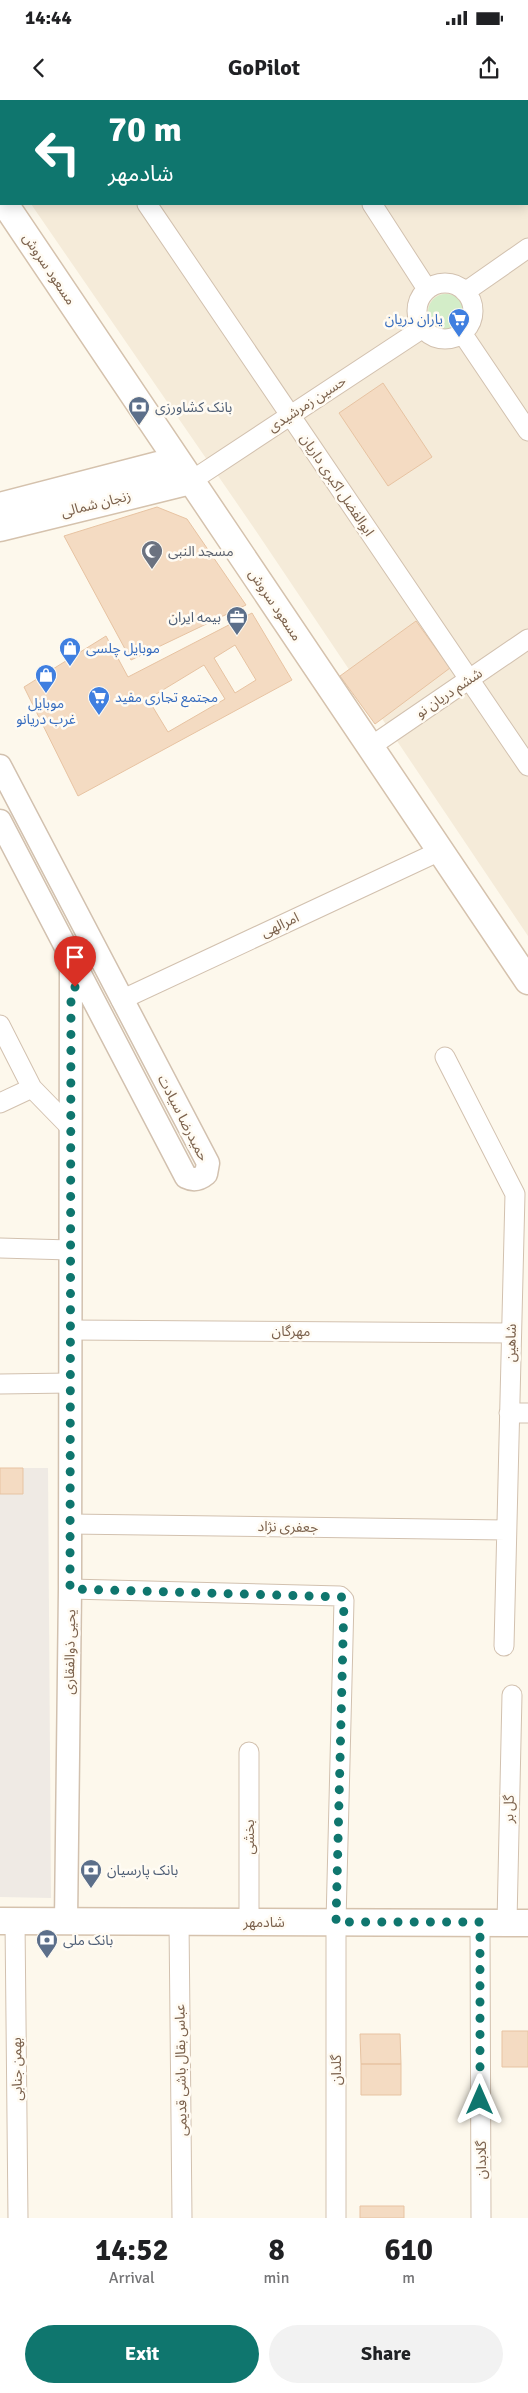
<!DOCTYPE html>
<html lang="en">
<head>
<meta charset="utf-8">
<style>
	:root { --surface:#fff; --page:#f2f2f2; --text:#202124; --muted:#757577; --accent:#0f766e }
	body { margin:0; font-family:Signika,"Noto Sans Arabic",sans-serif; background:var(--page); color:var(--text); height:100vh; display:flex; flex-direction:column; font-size:19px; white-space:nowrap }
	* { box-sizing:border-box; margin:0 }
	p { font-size:16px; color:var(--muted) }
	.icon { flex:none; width:28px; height:28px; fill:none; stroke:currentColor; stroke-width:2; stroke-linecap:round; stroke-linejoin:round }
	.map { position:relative; height:2118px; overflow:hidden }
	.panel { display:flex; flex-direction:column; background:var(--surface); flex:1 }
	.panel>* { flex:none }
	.top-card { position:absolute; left:0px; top:0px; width:529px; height:105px; box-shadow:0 2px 12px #0003; background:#0f766e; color:#fff; overflow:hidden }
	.pin { position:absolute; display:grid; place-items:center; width:42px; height:42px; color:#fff; margin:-51px -21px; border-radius:50% 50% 50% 0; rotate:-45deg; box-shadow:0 0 5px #0007 }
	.pin .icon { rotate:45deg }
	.me { position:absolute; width:55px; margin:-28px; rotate:0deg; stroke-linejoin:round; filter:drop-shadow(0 0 4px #0008) }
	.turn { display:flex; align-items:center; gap:18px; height:105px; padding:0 25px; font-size:22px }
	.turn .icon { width:65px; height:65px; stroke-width:2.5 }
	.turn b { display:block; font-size:35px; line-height:42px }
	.eta { display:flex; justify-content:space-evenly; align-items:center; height:85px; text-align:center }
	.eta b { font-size:30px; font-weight:700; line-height:35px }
	.button { display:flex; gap:10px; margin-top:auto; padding:10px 25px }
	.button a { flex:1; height:58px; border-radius:30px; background:var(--accent); color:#fff; font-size:20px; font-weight:700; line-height:58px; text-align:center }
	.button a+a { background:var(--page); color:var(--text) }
	.status { display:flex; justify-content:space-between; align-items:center; height:35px; padding:0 25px; background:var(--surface); direction:ltr }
	.status svg { height:14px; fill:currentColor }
	header { display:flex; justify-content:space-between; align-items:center; height:65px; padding:0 25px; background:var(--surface); font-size:22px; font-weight:700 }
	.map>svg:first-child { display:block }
</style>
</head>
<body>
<div class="status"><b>14:44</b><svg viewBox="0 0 49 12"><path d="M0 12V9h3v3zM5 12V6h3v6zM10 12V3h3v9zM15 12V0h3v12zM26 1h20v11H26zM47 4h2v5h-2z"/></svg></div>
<header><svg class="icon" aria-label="back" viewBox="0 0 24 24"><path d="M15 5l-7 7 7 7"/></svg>GoPilot<svg class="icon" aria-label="share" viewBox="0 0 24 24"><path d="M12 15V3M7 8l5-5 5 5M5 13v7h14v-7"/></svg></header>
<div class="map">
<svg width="528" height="2118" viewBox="0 0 528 2118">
	<rect width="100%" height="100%" fill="#fdf8ec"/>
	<!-- residential -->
	<path fill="#f5ebd9" d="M 0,0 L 528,0 L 528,836 L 256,431 L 31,104 L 528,104 L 528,1 L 1,1 L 1,60 Z"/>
	<!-- industrial -->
	<path fill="#efeae4" d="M 0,1368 L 48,1368 L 51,1798 L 0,1797 Z"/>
	<!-- green -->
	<path fill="#d3edc8" d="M428 212a18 18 0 1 1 36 0a18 18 0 1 1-36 0Z"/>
	<!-- building -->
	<path fill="#f4dbc2" stroke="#e7c3a2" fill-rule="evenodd" d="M 383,283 L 432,357 L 388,386 L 339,313 Z
		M 157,407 L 187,419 L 246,505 L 131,560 L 64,436 Z
		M 252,513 L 292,580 L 78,696 L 24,587 L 106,536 L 128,577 ZM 235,545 L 256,580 L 235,593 L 214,558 ZM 204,565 L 225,599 L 168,632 L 148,599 Z
		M 416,521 L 450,568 L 375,624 L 340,576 Z
		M 0,1368 L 23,1368 L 23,1394 L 0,1394 Z
		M 502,1931 L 528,1931 L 528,1967 L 502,1967 Z
		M 360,1934 L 400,1934 L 401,1964 L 361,1964 Z
		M 361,1964 L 401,1964 L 401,1995 L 361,1995 Z
		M 360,2106 L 404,2106 L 404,2118 L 360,2118 Z"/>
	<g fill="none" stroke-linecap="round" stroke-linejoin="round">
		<!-- minor casing -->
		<g stroke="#d2c1af" stroke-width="21">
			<path id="minor" d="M 76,0 L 77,1
				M 305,0 L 306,1
				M 150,1 L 152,0
				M 147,104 L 528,666
				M 372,104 L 427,189
				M417 211a28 28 0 1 1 56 0a28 28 0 1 1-56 0Z
				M 465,192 L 528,148
				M 462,233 L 528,331
				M 191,381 L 423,228
				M 370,647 L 528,539
				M 121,900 L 440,751
				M 0,925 L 32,988 L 70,1027
				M 445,957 L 515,1094 L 504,1546
				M 0,1003 L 32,988
				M 0,1148 L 70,1150
				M 70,1230 L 511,1233
				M 0,1284 L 70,1283
				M 509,1313 L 528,1313
				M 70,1424 L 506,1430
				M 70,1489 L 340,1496 L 344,1500 L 336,1822 L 336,2118
				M 15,1821 L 18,2118
				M 179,1821 L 182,2118
				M 249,1822 L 249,1652
				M 480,1822 L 481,2118
				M 507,1822 L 512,1595"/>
		</g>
		<!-- tertiary casing -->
		<g stroke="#d2c1af" stroke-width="25">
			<path id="tertiary" d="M 0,666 L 208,1063 L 206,1074 C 200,1079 194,1081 186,1077 L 0,721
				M 66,1821 L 70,1489 L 71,856"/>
		</g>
		<!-- secondary casing -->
		<g stroke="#d5c2ad" stroke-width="29">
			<path id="secondary" d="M 5,104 L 528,881
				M 0,406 L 177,360
				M 0,428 L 191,381
				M 0,1821 L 528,1823"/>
		</g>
		<!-- minor -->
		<use href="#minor" stroke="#fff" stroke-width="19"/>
		<!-- tertiary -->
		<use href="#tertiary" stroke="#fff" stroke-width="22"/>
		<!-- secondary -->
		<use href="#secondary" stroke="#fff" stroke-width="26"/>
	</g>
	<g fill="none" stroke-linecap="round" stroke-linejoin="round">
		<!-- route -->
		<path stroke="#0f766e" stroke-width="9" stroke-dasharray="0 16.2" d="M 75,887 L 71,893 L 70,1489 L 343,1497 L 344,1500 L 336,1822 L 480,1822 L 480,2000"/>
	</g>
	<!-- icons -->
	<defs>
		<g id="supermarket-pin" transform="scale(1.125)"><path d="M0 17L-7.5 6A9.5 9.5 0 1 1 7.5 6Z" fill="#3f7fe0" stroke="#fffbf3"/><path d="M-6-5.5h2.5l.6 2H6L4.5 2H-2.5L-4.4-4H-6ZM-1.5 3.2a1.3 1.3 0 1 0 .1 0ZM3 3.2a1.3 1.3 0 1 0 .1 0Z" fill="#fff"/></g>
		<g id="bank-pin" transform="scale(1.125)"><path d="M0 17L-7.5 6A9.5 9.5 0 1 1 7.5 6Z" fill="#5c6f8a" stroke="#fffbf3"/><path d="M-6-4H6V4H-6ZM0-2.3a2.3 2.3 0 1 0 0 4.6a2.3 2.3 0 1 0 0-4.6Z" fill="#fff"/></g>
		<g id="mosque-pin" transform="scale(1.125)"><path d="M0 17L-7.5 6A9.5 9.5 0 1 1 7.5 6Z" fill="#6b7280" stroke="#fffbf3"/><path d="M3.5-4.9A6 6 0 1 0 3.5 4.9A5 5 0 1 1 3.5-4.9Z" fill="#fff"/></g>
		<g id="office-pin" transform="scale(1.125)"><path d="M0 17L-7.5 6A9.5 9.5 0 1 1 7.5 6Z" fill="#5c6f8a" stroke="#fffbf3"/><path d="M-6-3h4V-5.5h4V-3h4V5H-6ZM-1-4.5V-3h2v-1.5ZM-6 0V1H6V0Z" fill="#fff"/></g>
		<g id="shop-pin" transform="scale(1.125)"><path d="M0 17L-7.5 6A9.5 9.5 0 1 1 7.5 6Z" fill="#3f7fe0" stroke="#fffbf3"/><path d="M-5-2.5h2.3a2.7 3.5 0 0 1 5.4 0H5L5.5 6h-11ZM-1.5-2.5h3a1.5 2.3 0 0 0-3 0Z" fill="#fff"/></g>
	</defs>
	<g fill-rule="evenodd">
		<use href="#supermarket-pin" x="459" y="219"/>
		<use href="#bank-pin" x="139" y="307"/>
		<use href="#mosque-pin" x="152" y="451"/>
		<use href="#office-pin" x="237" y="517"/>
		<use href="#shop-pin" x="70" y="548"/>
		<use href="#shop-pin" x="46" y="575"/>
		<use href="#supermarket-pin" x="99" y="597"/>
		<use href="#bank-pin" x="91" y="1770"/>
		<use href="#bank-pin" x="47" y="1840"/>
	</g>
	<g text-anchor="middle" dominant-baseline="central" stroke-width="5" stroke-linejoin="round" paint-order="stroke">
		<!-- street labels -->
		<g font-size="14" fill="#7b614c" stroke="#fffbf3">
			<text transform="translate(49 169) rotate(56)">مسعود سروش</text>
			<text transform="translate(307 304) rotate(-33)">حسین زمرشيدی</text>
			<text transform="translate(337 385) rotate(56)">ابوالفضل اکبری داریان</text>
			<text transform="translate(96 404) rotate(-14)">زنجان شمالی</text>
			<text transform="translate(275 505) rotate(56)">مسعود سروش</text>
			<text transform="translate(449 593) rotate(-34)">ششم دریان‌ نو</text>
			<text transform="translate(280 825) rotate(-25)">امرالهی</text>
			<text transform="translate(183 1018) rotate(63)">حمیدرضا سیادت</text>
			<text x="291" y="1231">مهرگان</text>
			<text transform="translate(511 1243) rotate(-89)">شاهین</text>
			<text transform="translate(288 1427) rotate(1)">جعفری نژاد</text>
			<text transform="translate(70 1552) rotate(-89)">یحیی ذوالفقاری</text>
			<text transform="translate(509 1709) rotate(-89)">گل بر</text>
			<text transform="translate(249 1737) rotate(-90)">بخشی</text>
			<text x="264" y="1822">شادمهر</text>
			<text transform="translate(17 1969) rotate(-91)">بهمن جنابی</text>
			<text transform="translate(181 1970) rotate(-91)">عباس بقال باشی قدیمی</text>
			<text transform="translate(336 1970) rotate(-90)">گلدان</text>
			<text transform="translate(481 2060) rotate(-90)">گلابدان</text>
		</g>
		<!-- shop labels -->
		<g font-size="14" fill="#366cbe" stroke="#fffbf3" text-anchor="start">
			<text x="443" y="219" text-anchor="end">یاران دریان</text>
			<text x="86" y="548">موبایل چلسی</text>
			<text x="115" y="597">مجتمع تجاری مفید</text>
			<text x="46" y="603" text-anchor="middle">موبایل<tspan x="46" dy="16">غرب دریانو</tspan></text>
		</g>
		<!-- service labels -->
		<g font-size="14" fill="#4e5e75" stroke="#fffbf3" text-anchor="start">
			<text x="155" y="307">بانک کشاورزی</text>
			<text x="221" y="517" text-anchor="end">بیمه ایران</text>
			<text x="107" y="1770">بانک پارسیان</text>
			<text x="63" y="1840">بانک ملی</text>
		</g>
		<!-- worship labels -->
		<g font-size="14" fill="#5b616d" stroke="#fffbf3" text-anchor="start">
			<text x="168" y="451">مسجد النبی</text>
		</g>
	</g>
</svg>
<div class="pin" style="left:75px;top:887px;background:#d93025"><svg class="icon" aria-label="arrive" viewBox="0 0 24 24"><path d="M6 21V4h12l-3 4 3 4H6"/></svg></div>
<svg class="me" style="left:480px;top:2000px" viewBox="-20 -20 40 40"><path d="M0-17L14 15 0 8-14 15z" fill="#0f766e" stroke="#fff" stroke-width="4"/></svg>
<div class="top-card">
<div class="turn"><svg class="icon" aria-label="left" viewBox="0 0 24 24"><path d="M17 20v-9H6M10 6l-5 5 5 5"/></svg><div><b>70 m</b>شادمهر</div></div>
</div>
</div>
<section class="panel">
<div class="eta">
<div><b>14:52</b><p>Arrival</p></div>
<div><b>8</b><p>min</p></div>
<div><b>610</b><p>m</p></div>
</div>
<div class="button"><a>Exit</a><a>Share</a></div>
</section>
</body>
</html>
